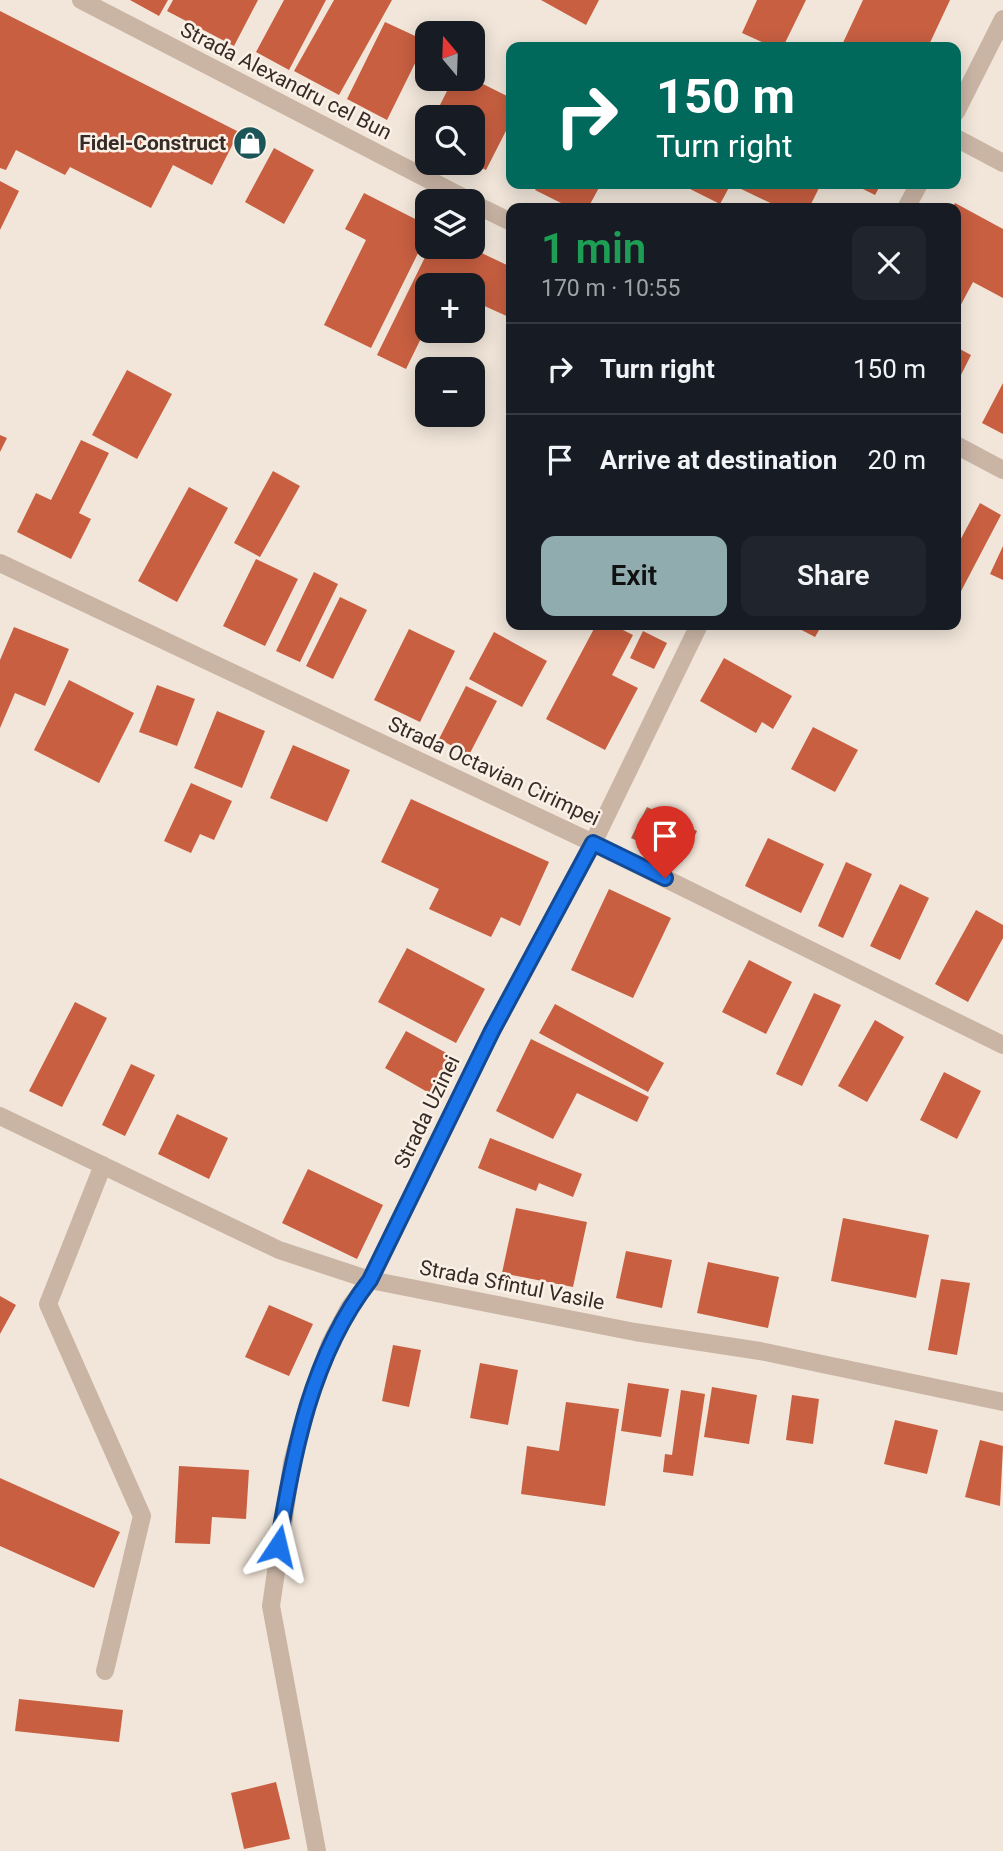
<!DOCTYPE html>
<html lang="en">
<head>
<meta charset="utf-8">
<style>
	:root { --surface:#171b24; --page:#20242c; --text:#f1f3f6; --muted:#9ea1a6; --line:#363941; --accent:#91acaf }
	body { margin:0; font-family:Roboto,sans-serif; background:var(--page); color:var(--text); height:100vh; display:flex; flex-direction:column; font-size:26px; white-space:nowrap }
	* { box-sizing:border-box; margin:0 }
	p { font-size:23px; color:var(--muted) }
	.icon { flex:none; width:38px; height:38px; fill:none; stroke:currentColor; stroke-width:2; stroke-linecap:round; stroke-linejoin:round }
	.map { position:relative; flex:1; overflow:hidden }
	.panel { position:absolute; left:506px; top:203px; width:455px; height:427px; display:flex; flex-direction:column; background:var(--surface); border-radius:14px; box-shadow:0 4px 18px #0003 }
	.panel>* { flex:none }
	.top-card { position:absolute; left:506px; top:42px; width:455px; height:147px; border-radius:14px; box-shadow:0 4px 18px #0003; background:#00695c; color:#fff; overflow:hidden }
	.needle { width:46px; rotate:341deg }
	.fabs { position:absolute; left:415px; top:21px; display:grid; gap:14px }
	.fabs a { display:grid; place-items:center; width:70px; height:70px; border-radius:14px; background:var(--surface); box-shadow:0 4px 18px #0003; font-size:35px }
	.pin { position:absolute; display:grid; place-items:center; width:60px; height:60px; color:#fff; margin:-72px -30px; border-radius:50% 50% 50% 0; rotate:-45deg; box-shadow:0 0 7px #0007 }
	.pin .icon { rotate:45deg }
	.me { position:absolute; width:77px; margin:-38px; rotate:10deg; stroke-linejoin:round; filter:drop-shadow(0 0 5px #0008) }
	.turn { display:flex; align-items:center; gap:24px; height:147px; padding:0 35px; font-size:32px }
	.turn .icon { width:91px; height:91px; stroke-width:2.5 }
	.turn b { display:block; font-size:49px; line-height:60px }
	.round { display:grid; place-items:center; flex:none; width:74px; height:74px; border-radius:14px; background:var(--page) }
	.headline { display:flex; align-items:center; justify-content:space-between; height:119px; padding:0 35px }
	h1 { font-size:42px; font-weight:600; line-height:52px; color:#1e9e55 }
	.button { display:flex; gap:14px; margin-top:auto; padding:14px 35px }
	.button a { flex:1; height:80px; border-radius:14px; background:var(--accent); color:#111; font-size:28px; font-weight:600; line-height:80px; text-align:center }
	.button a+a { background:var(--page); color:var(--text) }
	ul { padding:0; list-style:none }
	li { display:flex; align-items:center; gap:21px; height:91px; padding:0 35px; border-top:2px solid var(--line) }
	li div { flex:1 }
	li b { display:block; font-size:26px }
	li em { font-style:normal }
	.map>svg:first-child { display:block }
</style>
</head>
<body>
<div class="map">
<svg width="1003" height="1851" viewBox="0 0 1003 1851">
	<rect width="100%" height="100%" fill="#f2e6da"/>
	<!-- building -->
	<path fill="#c85f41" d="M 130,0 L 168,0 L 159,16 Z
		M 173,0 L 258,0 L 234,46 L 167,11 Z
		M 284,0 L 326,0 L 289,70 L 256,52 Z
		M 334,0 L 392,0 L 339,95 L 294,71 Z
		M 541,0 L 599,0 L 586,25 Z
		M 757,0 L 806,0 L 783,47 L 773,47 L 742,33 Z
		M 863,0 L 950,0 L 928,47 L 841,47 Z
		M 0,11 L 239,132 L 212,185 L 173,165 L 151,208 L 70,167 L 65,175 L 16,150 L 6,170 L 0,168 Z
		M 385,22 L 426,41 L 387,120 L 347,99 Z
		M 453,79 L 473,79 L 511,98 L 511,121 L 486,170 L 472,163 L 472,117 L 434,117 Z
		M 274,148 L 314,170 L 284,224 L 245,202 Z
		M 0,181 L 19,191 L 0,230 Z
		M 539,184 L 601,184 L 588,208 L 571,208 L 535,190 Z
		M 680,184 L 731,184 L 720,204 Z
		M 741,184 L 821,184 L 809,208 L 781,208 L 739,188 Z
		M 853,184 L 881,184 L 875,195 Z
		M 364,193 L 427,225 L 427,235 L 371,348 L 324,325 L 366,240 L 345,229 Z
		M 955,203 L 1003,229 L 1003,298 L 973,282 L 956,314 L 956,208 L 952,208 Z
		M 430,247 L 469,247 L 511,267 L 511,318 L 480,304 L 472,320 L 472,285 L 427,285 L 427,326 L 406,369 L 377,355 Z
		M 435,331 L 467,331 L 461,343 Z
		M 956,347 L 971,355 L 956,385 Z
		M 127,370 L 172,394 L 137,459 L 92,435 Z
		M 1003,383 L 1003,434 L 982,423 Z
		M 0,435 L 7,438 L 0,452 Z
		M 81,440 L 109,453 L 79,513 L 91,519 L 71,559 L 17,532 L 36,493 L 51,500 Z
		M 273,471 L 300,486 L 260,557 L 234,543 Z
		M 189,487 L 228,508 L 177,602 L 138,581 Z
		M 980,503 L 1001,515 L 959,595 L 956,593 L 956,548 Z
		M 1003,546 L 1003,580 L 990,574 Z
		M 256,559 L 298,579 L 265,646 L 223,626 Z
		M 314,572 L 338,584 L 300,662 L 276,651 Z
		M 340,597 L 367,610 L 333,679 L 306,666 Z
		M 596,625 L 613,625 L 633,635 L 612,675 L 638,688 L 605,750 L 546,719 Z
		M 792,625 L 822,625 L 815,637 Z
		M 14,627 L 69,649 L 45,706 L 15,693 L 0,728 L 0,660 Z
		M 409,629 L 455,651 L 420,722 L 374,700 Z
		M 643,631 L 667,643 L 654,669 L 630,658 Z
		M 494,632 L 547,661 L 522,707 L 469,679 Z
		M 724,658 L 792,696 L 773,729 L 762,722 L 756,733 L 700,701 Z
		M 69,680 L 134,713 L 99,783 L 34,750 Z
		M 157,685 L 195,699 L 177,746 L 139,732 Z
		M 466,686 L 497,701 L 469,755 L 439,739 Z
		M 217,711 L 265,731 L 242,788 L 194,768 Z
		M 813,727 L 858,750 L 835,792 L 791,769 Z
		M 293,745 L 350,770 L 327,822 L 270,798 Z
		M 191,783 L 232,801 L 214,840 L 200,834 L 191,853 L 164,841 Z
		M 411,799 L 549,862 L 520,926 L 501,917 L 491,937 L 429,909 L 439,889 L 381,862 Z
		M 647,807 L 697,831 L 682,862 L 631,838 Z
		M 768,838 L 824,864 L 801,913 L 745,886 Z
		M 846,862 L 872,874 L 843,938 L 818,926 Z
		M 900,884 L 929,898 L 900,960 L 870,946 Z
		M 609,889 L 671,918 L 633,998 L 571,970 Z
		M 976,910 L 1003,925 L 1003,938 L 968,1002 L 935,984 Z
		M 407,948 L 485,989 L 456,1043 L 378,1002 Z
		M 749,960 L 792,982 L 766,1034 L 722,1012 Z
		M 814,993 L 841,1005 L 802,1086 L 776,1074 Z
		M 75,1002 L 107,1018 L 62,1107 L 29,1091 Z
		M 555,1004 L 664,1063 L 648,1092 L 539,1033 Z
		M 875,1020 L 904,1037 L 867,1102 L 838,1086 Z
		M 406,1031 L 452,1056 L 431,1094 L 385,1068 Z
		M 531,1039 L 649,1097 L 637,1122 L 577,1093 L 553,1139 L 496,1111 Z
		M 131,1064 L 155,1075 L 125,1136 L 102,1125 Z
		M 944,1072 L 981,1091 L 957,1139 L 920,1120 Z
		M 177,1114 L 228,1138 L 209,1179 L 158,1154 Z
		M 490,1138 L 582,1174 L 573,1197 L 539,1183 L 536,1191 L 478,1168 Z
		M 308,1169 L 383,1205 L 357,1259 L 282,1223 Z
		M 516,1208 L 587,1222 L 573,1287 L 502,1273 Z
		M 843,1218 L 929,1235 L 916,1298 L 831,1281 Z
		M 626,1251 L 672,1260 L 662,1308 L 616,1298 Z
		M 708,1262 L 779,1277 L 768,1328 L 697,1313 Z
		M 941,1279 L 970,1283 L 957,1355 L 928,1350 Z
		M 0,1296 L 16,1305 L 0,1334 Z
		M 269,1305 L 313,1324 L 289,1376 L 245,1357 Z
		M 393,1345 L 421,1350 L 409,1407 L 382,1401 Z
		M 480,1363 L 518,1370 L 508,1425 L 470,1418 Z
		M 628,1383 L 669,1389 L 661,1437 L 621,1431 Z
		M 712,1387 L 757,1395 L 749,1444 L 704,1437 Z
		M 681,1390 L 705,1394 L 693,1476 L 663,1472 L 665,1454 L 672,1455 Z
		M 792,1395 L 819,1399 L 813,1444 L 786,1440 Z
		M 566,1402 L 619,1409 L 605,1506 L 521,1494 L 527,1446 L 559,1451 Z
		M 895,1420 L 938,1430 L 927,1474 L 884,1464 Z
		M 980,1440 L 1003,1446 L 1000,1506 L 965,1497 Z
		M 179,1466 L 249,1470 L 246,1519 L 212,1517 L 210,1544 L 175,1543 Z
		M 0,1478 L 120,1532 L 94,1588 L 0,1546 Z
		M 19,1699 L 123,1710 L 119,1742 L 15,1731 Z
		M 276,1782 L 290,1839 L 244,1849 L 231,1793 Z"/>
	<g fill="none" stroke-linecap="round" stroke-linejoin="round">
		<!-- minor -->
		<path stroke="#cab5a5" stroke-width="18" d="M 81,0 L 470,201
			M 956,112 L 1003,19
			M 956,138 L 1003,163
			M 472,203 L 511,222
			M 906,208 L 919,184
			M 956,445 L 1003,470
			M 0,563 L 593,843 L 1003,1045
			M 0,1116 L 279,1250 L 370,1280 L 635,1332 L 760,1351 L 1003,1402
			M 103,1165 L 48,1304 L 142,1516 L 105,1671
			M 317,1851 L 271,1606 L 292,1463 L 309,1401 L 330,1344 L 349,1308 L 370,1280 L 492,1031 L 593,843 L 699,625"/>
	</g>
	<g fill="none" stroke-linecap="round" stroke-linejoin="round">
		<!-- route casing -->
		<g stroke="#114b97" stroke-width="18">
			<path id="route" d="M 278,1546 C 293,1453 311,1356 370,1280 L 492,1031 L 593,843 L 665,878"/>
		</g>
		<!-- route -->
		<use href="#route" stroke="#1a73e8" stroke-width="12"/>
	</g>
	<!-- icons -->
	<defs>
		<g id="shop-disc" transform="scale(1.75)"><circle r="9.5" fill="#1c5558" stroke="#faf0e6"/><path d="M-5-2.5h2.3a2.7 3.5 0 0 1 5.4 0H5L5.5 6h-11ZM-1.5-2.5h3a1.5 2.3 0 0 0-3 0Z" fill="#fff"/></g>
	</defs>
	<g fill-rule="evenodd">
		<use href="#shop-disc" x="250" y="143"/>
	</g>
	<g text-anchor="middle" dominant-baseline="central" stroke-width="5" stroke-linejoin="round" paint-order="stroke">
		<!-- street labels -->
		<g font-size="21" fill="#362b27" stroke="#faf0e6">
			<text transform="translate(286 81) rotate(27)">Strada Alexandru cel Bun</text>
			<text transform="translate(494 771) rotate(25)">Strada Octavian Cirimpei</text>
			<text transform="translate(427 1112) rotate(-64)">Strada Uzinei</text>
			<text transform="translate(512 1285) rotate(11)">Strada Sfîntul Vasile</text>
		</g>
		<!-- poi labels -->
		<g font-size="21" font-weight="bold" fill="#362b27" stroke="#faf0e6" text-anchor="end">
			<text x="226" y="143">Fidel-Construct</text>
		</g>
	</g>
</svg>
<div class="fabs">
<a><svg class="needle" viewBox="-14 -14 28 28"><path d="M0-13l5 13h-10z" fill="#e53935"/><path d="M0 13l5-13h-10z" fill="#9ea1a6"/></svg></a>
<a><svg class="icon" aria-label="search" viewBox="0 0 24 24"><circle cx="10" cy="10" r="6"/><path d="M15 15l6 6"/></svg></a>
<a><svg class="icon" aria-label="layers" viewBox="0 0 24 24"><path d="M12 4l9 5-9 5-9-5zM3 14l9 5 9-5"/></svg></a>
<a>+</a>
<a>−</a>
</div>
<div class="pin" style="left:665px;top:878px;background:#d93025"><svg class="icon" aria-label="arrive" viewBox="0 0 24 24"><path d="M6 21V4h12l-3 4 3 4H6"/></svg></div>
<svg class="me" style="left:278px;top:1546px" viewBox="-20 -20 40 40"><path d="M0-17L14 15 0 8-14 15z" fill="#1a73e8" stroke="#fff" stroke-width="4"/></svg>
<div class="top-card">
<div class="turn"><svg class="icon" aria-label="right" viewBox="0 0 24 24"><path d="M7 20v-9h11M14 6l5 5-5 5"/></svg><div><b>150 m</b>Turn right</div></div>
</div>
<section class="panel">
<div class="headline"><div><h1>1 min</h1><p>170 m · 10:55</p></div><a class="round"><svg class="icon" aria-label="close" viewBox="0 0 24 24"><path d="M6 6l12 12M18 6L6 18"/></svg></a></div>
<ul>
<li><svg class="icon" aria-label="right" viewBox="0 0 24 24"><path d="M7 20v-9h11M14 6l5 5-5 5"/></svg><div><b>Turn right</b></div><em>150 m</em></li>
<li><svg class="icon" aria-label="arrive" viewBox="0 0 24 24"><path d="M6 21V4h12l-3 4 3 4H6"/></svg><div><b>Arrive at destination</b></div><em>20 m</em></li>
</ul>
<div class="button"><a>Exit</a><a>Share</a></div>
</section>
</div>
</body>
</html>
